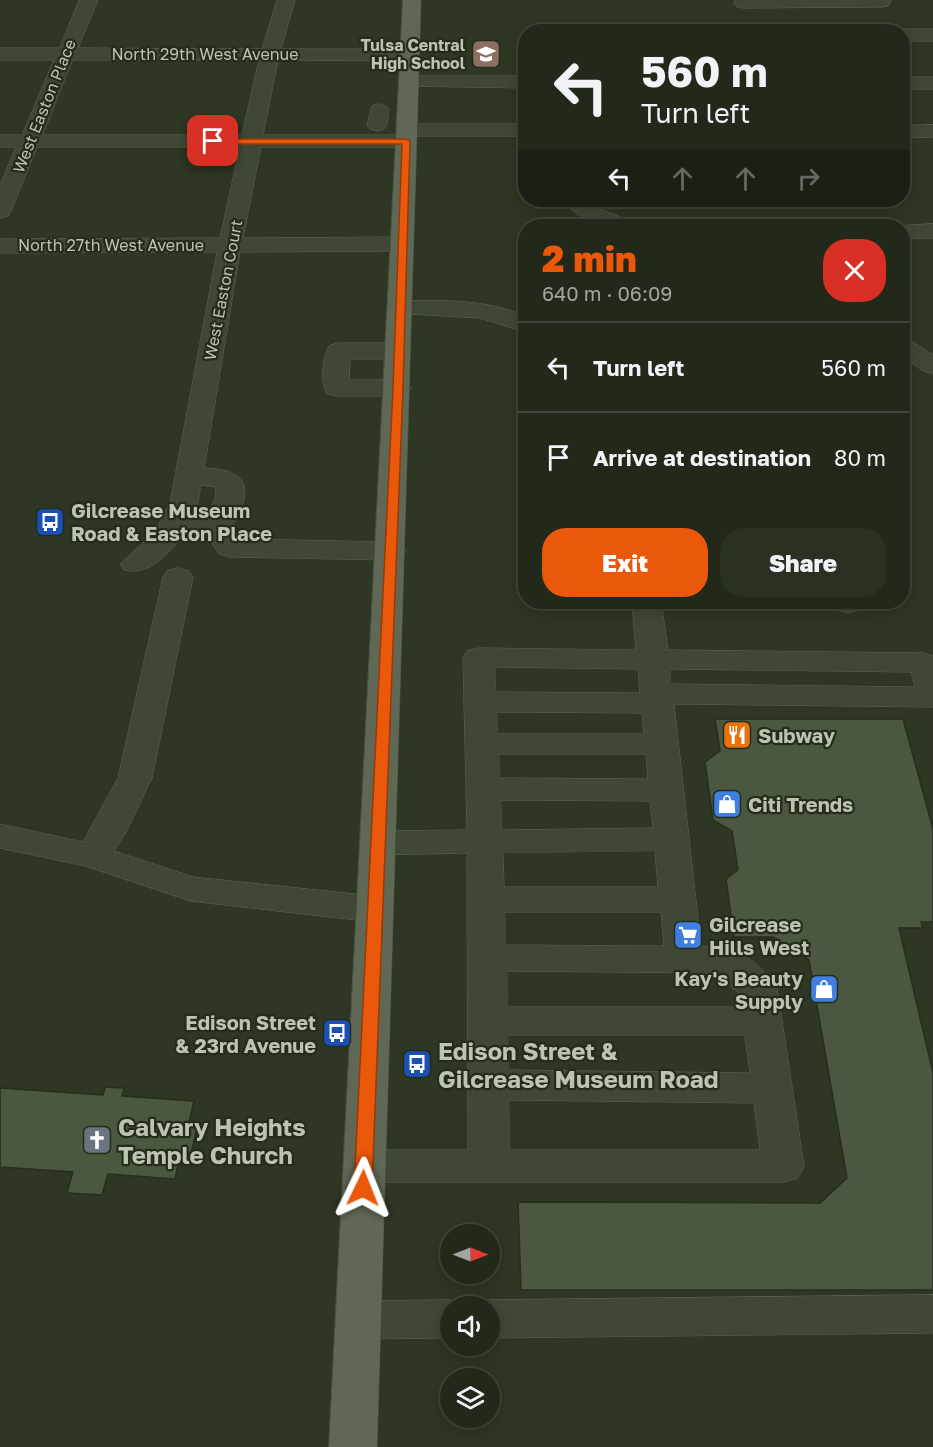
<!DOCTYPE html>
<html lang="en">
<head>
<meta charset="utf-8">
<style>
	:root { --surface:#22291a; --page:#2a3123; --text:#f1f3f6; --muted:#a2a6a2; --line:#3f4539; --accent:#ea580c }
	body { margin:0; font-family:"Golos Text",sans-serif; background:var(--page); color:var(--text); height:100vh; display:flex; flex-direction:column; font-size:22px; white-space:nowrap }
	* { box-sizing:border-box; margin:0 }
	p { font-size:20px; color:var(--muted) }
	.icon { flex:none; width:33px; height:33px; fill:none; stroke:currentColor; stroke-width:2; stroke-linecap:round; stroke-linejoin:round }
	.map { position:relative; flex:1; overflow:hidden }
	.panel { position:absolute; left:518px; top:219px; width:392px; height:390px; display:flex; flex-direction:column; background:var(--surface); border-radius:24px; box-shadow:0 3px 15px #0003,0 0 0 2px var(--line) }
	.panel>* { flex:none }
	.banner { position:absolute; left:518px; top:24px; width:392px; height:183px; border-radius:24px; box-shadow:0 3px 15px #0003,0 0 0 2px var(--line); background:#22291a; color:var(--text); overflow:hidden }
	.needle { width:39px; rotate:90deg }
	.controls { position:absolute; left:440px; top:1224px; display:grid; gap:12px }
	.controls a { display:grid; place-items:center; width:60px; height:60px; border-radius:50%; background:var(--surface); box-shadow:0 3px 15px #0003,0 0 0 2px var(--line); font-size:30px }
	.pin { position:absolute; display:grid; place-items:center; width:51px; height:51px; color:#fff; margin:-26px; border-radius:12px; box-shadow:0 3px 9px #0006 }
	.me { position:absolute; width:66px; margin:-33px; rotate:2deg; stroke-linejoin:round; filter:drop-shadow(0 0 4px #0008) }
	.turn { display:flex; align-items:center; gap:21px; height:126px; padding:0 24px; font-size:27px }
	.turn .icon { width:78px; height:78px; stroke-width:2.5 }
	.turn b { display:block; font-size:42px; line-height:51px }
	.lanes { display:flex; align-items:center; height:57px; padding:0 24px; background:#0003; justify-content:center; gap:30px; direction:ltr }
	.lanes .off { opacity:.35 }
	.round { display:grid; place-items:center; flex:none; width:63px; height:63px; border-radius:24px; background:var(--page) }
	.overview { display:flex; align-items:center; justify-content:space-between; height:102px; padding:0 24px }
	h1 { font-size:36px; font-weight:800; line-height:45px; color:var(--accent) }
	.action { display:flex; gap:12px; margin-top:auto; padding:12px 24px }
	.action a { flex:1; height:69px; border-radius:24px; background:var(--accent); color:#fff; font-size:24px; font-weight:800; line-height:69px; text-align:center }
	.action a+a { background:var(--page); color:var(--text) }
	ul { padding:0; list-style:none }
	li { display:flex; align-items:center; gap:18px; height:90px; padding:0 24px; border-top:2px solid var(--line) }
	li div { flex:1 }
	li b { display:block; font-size:22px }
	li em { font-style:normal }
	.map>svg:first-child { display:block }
</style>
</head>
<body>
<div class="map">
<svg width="933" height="1447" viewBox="0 0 933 1447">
	<rect width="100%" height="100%" fill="#2d3723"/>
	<!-- building -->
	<path fill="#4b573f" stroke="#262e1e" stroke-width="1.5" d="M 715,719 L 903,719 L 933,829 L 933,922 L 921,922 L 923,928 L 899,928 L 933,1073 L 933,1290 L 521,1290 L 518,1202 L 820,1203 L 847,1178 L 809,960 L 773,937 L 734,937 L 726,879 L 738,870 L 732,831 L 713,820 L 705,762 L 720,751 Z
		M 105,1087 L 124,1088 L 122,1096 L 194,1101 L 188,1127 L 197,1128 L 191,1153 L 181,1152 L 175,1179 L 108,1174 L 102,1195 L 67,1193 L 73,1172 L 0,1167 L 0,1088 L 103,1095 Z"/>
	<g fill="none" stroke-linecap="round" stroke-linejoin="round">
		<!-- minor casing -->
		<g stroke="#5d6554" stroke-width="1">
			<path id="minor" d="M 80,0 L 98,0 L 78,48 L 262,49 L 277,0 L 295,0 L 281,49 L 410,49 L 417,51 L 420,55 L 417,59 L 410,61 L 278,60 L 263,135 L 401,135 L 397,130 L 400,126 L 407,124 L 525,124 L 525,136 L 412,136 L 417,141 L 413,145 L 406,147 L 261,147 L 243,238 L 402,237 L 410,239 L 414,244 L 410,249 L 402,251 L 240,252 L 204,468 C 252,470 253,491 231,528 L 238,539 L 391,542 L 401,545 L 406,551 L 401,557 L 391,560 L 229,557 L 219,554 L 207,536 L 183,535 C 169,554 149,576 124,570 L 120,564 L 155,532 L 170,503 L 217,252 L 0,253 L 0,239 L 220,238 L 240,147 L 37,147 L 11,211 L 8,216 L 0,218 L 0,185 L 16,147 L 0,147 L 0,135 L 22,135 L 54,60 L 0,60 L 0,48 L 59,48 ZM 73,60 L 259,60 L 242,135 L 43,135 ZM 201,485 L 216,487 L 215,499 L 207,519 L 192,518 L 198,503 Z
				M 736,0 L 890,0 L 891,2 L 888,6 L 882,7 L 743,8 L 737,7 L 734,3 Z
				M 752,25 L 896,25 L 904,29 L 933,29 L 933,41 L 902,41 L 902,32 L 743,31 L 745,27 Z
				M 409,76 L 525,76 L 525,88 L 402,86 L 399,82 L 402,78 Z
				M 902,77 L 933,77 L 933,89 L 902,89 Z
				M 379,104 L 386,106 L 389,110 L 387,125 L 384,129 L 377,131 L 370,129 L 367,125 L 372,106 Z
				M 933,125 L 933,137 L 902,138 L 902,126 Z
				M 563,200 L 588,200 L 603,210 L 630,221 L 633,226 C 608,229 579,223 563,200 Z
				M 933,224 L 933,238 L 902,239 L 902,226 L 896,226 Z
				M 400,301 C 442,300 486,299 525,316 L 525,332 L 480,318 L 391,313 L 388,308 L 391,303 Z
				M 902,338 L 911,341 L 933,355 L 933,374 L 924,371 L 902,357 Z
				M 338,343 L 398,343 L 407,346 L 411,351 L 407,356 L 398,359 L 350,359 L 349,380 L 398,380 L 407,382 L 411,388 L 407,394 L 398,396 L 336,396 L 327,394 C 320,384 322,356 329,346 Z
				M 178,568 L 189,571 L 193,577 L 152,778 L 126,832 L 114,851 L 193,877 L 374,896 L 387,900 L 392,909 L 387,918 L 374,922 L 190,901 L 85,866 L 0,848 L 0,824 L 83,842 L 118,778 L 163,577 L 167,571 Z
				M 633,602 L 661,602 L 668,650 L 924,653 L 933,656 L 933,707 L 674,704 L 701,946 C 712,947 724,946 735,950 C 750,957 769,974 777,988 L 804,1166 L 798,1178 L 783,1182 L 364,1182 L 349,1178 L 343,1166 L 349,1154 L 364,1150 L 468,1150 L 467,853 L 377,855 L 364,851 L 359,843 L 364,835 L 377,831 L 467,830 L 463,657 L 468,650 L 479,648 L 636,650 L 632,604 ZM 495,667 L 638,669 L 640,693 L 496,692 ZM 670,669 L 911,672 L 915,687 L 671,684 ZM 497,712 L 642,713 L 644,734 L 498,734 ZM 499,754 L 646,754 L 648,779 L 500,778 ZM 501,800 L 650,801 L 653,828 L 502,830 ZM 655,851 L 658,887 L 504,887 L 503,853 ZM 505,912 L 661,912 L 664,946 L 506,945 ZM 507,971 L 713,973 L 740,994 L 741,1007 L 508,1007 ZM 508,1035 L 745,1035 L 750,1073 L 509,1070 ZM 509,1100 L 754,1103 L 760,1150 L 510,1150 Z
				M 833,602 L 863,602 L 863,604 L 859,610 L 848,613 L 837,610 Z
				M 933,1295 L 933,1333 L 489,1338 L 489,1306 L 473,1306 L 489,1300 Z
				M 450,1300 L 466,1306 L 450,1306 L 450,1338 L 358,1339 L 342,1333 L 335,1320 L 342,1307 L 358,1301 Z"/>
		</g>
		<!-- major casing -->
		<g stroke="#4b5443" stroke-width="1">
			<path id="major" d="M 403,0 L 421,0 L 377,1447 L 329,1447 Z"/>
		</g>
		<!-- minor -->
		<use href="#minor" fill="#3f4836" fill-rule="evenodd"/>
		<!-- major -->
		<use href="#major" fill="#5e6854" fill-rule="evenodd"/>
	</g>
	<!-- route -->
	<path fill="#ea580c" stroke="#983908" stroke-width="1.5" d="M 210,139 L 406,139 L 410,141 L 403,388 L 372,1188 L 369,1193 L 363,1195 L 357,1193 L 354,1188 L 393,388 L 402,144 L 213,144 L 209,141 Z"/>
	<!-- icons -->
	<defs>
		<g id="school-square" transform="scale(1.5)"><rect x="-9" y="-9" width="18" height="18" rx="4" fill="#8d6e63" stroke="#242c1c"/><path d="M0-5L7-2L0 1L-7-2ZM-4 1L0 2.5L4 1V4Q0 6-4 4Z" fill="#fff"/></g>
		<g id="bus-square" transform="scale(1.5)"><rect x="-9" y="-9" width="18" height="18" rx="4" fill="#1a4fb4" stroke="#242c1c"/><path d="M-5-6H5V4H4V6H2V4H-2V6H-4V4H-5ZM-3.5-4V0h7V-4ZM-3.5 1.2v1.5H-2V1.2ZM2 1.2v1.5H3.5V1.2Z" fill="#fff"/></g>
		<g id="restaurant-square" transform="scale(1.5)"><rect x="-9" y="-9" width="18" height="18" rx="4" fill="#e8710a" stroke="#242c1c"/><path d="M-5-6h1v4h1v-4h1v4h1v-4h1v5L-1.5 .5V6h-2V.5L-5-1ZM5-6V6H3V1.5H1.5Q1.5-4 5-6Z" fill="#fff"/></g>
		<g id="shop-square" transform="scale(1.5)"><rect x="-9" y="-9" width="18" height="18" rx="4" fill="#3f7fe0" stroke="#242c1c"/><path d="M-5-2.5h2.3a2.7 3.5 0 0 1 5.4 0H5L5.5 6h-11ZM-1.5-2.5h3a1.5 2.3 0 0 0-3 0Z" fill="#fff"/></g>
		<g id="supermarket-square" transform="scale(1.5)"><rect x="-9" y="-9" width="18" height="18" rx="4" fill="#3f7fe0" stroke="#242c1c"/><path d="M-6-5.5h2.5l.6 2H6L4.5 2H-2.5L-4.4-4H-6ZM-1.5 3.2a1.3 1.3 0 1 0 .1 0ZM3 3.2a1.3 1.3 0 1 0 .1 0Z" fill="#fff"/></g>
		<g id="church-square" transform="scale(1.5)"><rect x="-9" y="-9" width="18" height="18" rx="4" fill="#6b7280" stroke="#242c1c"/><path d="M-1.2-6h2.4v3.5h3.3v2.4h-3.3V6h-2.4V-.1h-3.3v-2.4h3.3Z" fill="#fff"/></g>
	</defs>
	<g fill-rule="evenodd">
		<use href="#school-square" x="486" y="54"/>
		<use href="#bus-square" x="50" y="522"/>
		<use href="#restaurant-square" x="737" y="735"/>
		<use href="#shop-square" x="727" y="804"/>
		<use href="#supermarket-square" x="688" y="935"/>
		<use href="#shop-square" x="824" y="989"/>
		<use href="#bus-square" x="337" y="1033"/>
		<use href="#bus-square" x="417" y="1064"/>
		<use href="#church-square" x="97" y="1140"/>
	</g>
	<g text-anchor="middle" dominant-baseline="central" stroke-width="4.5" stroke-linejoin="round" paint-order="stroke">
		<!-- far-poi labels -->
		<g font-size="16" font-weight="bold" fill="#bac4b1" stroke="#242c1c" text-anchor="end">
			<text x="465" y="45">Tulsa Central<tspan x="465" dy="18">High School</tspan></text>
		</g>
		<!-- far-street labels -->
		<g font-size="16" fill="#bac4b1" stroke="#242c1c">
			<text x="205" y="54">North 29th West Avenue</text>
			<text transform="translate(44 106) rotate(-68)">West Easton Place</text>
			<text x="111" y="245">North 27th West Avenue</text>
			<text transform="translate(223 290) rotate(-79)">West Easton Court</text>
		</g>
		<!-- poi labels -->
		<g font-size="20" font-weight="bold" fill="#bac4b1" stroke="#242c1c" text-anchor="start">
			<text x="71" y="510">Gilcrease Museum<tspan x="71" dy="23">Road &amp; Easton Place</tspan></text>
			<text x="758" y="735">Subway</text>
			<text x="748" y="804">Citi Trends</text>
			<text x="709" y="924">Gilcrease<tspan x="709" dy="23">Hills West</tspan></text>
			<text x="803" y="978" text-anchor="end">Kay's Beauty<tspan x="803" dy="23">Supply</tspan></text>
			<text x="316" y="1022" text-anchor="end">Edison Street<tspan x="316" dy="23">&amp; 23rd Avenue</tspan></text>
		</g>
		<!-- near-poi labels -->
		<g font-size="24" font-weight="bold" fill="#bac4b1" stroke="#242c1c" text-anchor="start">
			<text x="438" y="1050">Edison Street &amp;<tspan x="438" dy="28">Gilcrease Museum Road</tspan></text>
			<text x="118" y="1126">Calvary Heights<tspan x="118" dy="28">Temple Church</tspan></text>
		</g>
	</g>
</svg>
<div class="controls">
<a><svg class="needle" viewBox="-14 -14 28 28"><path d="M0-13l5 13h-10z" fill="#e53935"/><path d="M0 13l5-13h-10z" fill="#a2a6a2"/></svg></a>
<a><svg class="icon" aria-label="sound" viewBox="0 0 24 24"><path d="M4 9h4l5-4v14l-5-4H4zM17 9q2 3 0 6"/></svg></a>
<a><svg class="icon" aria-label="layers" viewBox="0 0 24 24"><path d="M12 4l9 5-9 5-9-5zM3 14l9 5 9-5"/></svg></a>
</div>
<div class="pin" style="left:213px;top:141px;background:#d93025"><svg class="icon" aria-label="arrive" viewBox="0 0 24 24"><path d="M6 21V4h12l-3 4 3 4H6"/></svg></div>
<svg class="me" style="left:363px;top:1188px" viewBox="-20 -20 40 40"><path d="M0-17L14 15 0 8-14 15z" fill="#ea580c" stroke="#fff" stroke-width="4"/></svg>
<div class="banner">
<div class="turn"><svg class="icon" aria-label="left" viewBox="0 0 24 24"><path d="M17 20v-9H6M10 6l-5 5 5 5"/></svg><div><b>560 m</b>Turn left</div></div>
<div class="lanes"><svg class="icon" aria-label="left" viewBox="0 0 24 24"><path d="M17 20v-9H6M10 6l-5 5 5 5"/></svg><svg class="icon off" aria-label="ahead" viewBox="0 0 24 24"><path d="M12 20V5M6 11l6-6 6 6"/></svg><svg class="icon off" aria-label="ahead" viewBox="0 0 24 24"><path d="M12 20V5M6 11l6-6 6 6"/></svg><svg class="icon off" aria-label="right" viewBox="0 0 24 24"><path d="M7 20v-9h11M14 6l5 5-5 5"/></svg></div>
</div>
<section class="panel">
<div class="overview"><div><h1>2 min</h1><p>640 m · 06:09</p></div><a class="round" style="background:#d93025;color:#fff"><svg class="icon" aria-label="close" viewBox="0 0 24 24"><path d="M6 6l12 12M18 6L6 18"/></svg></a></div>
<ul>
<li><svg class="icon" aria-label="left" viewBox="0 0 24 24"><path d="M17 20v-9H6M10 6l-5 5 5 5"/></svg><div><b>Turn left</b></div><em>560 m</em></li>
<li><svg class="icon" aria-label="arrive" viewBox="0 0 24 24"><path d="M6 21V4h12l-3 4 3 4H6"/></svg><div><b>Arrive at destination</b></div><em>80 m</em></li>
</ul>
<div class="action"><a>Exit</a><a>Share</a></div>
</section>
</div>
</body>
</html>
